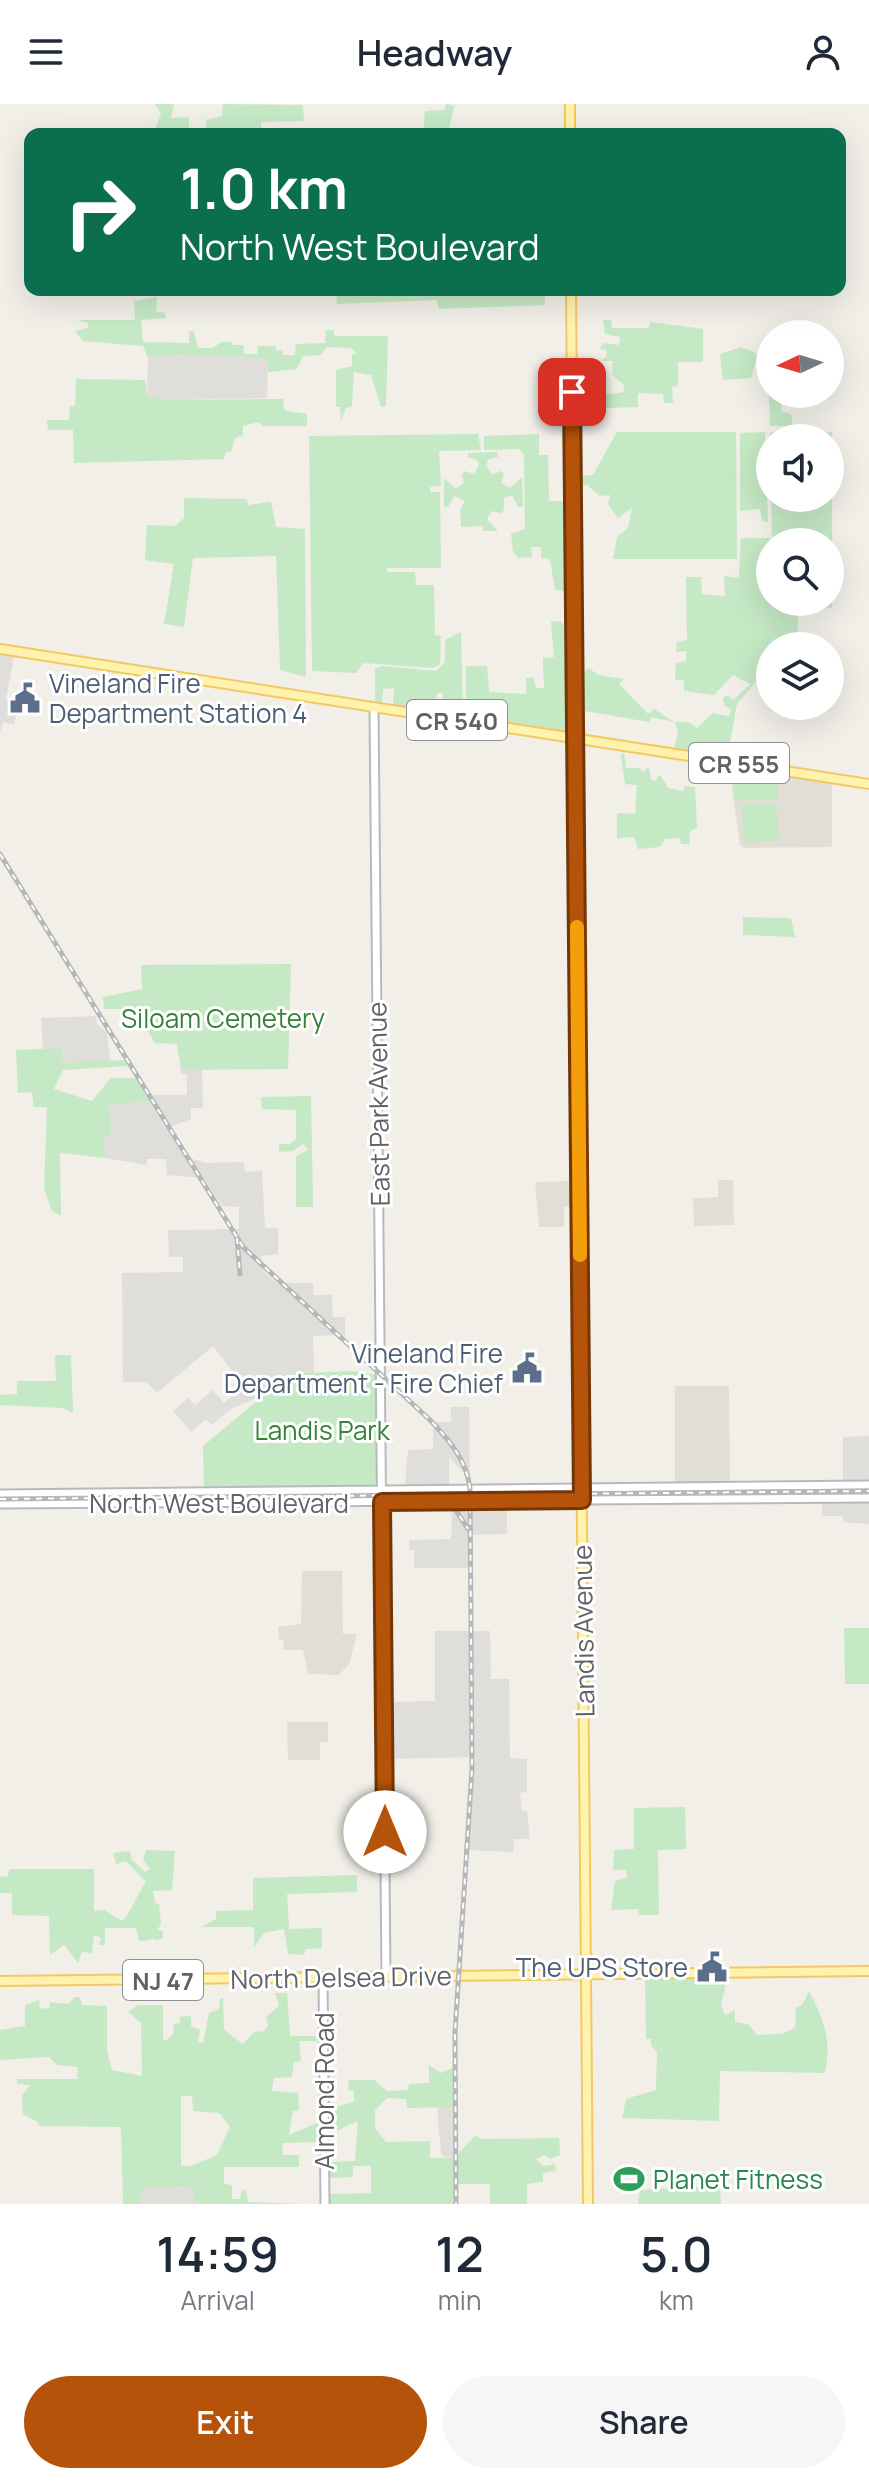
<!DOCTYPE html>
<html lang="en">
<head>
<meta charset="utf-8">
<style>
	:root { --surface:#fff; --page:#f6f6f7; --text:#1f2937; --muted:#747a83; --accent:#b45309 }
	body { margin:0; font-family:Manrope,sans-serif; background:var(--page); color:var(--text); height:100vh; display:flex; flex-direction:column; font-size:30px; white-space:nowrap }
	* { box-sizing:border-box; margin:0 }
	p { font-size:26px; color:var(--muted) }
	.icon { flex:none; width:44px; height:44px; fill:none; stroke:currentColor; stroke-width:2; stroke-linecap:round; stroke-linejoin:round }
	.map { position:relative; height:2100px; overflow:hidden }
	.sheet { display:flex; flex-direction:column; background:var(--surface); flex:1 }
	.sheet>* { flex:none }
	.guide { position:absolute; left:24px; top:24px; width:822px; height:168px; border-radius:16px; box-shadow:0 8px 32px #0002; background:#0b6e4f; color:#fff; overflow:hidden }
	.needle { width:52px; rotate:266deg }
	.controls { position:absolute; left:756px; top:216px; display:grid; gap:16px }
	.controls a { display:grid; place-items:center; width:88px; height:88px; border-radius:50%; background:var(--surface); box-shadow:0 8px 32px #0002; font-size:40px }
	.pin { position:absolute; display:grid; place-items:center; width:68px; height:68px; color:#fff; margin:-34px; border-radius:16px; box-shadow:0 4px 12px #0006 }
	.me { position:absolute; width:88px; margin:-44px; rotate:0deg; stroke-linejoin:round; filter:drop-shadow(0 0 6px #0008) }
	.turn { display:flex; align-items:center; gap:28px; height:168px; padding:0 24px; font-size:36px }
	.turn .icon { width:104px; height:104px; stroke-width:2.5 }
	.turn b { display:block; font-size:56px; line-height:68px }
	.eta { display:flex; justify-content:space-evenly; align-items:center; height:136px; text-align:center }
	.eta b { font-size:48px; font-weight:600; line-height:56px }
	.cta { display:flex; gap:16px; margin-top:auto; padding:16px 24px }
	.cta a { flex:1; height:92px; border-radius:48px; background:var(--accent); color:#fff; font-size:32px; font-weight:600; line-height:92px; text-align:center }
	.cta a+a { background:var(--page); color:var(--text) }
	header { display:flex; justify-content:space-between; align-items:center; height:104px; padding:0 24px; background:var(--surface); font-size:36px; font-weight:600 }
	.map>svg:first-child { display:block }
</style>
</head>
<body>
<header><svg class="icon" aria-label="menu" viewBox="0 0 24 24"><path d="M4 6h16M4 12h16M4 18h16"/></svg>Headway<svg class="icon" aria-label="person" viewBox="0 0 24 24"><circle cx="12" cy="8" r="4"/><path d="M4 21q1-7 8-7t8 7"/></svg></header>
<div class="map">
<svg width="869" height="2100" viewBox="0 0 869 2100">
	<rect width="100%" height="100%" fill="#f1efe8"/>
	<!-- industrial -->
	<path fill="#e0deda" d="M 173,250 L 268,254 L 267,294 L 168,296 L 147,292 L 148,254 Z
		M 0,550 L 14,552 L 6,595 L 19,597 L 14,621 L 3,618 L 0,629 Z
		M 96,912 L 97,920 L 107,928 L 110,957 L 62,959 L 60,944 L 43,945 L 41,914 Z
		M 181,966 L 202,966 L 203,1004 L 191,1004 L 191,1015 L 168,1024 L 186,1053 L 206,1059 L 244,1058 L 245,1068 L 262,1067 L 265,1124 L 278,1124 L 278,1150 L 261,1152 L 263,1167 L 277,1179 L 313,1179 L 314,1191 L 332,1191 L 333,1213 L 345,1213 L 345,1231 L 313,1232 L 314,1269 L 231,1305 L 212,1321 L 206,1315 L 191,1328 L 173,1307 L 188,1294 L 195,1301 L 213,1286 L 224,1299 L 244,1282 L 213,1242 L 157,1289 L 146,1278 L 123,1278 L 122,1169 L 183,1168 L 183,1153 L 169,1153 L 168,1126 L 239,1125 L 239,1103 L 222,1102 L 204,1074 L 167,1071 L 166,1055 L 147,1055 L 147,1061 L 105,1054 L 104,1030 L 111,1031 L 110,1010 L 103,1001 L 150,997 L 153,991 L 187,991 L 187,971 L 181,970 Z
		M 451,1303 L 469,1303 L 470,1375 L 449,1353 L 449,1382 L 405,1382 L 408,1346 L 433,1345 L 433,1318 L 451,1318 Z
		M 869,1332 L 869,1388 L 831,1388 L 843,1379 L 843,1333 Z
		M 822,1398 L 869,1398 L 869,1420 L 843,1418 L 843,1412 L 822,1412 Z
		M 507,1402 L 507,1430 L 472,1431 L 468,1440 L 469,1464 L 414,1464 L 414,1446 L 409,1446 L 409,1436 L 451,1435 L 452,1403 Z
		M 435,1527 L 490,1527 L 491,1575 L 509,1575 L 510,1654 L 527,1655 L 527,1688 L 520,1689 L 522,1707 L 527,1707 L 530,1735 L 514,1735 L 513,1748 L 468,1746 L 475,1653 L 389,1655 L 388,1598 L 435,1597 Z
		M 437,2003 L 453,2003 L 453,2054 L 444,2053 L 441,2050 Z
		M 190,2082 L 194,2082 L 194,2094 L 199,2100 L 139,2100 L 141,2084 Z"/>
	<!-- education -->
	<path fill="#e1ded6" d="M 729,663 L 832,680 L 832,743 L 744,744 L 740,741 Z
		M 718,1076 L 733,1076 L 734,1121 L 694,1122 L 693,1094 L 718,1093 Z
		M 575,1077 L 575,1102 L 564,1103 L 564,1123 L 539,1123 L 535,1078 Z
		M 675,1282 L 729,1282 L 730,1382 L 675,1382 Z
		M 302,1467 L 342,1467 L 343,1530 L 357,1530 L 349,1560 L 339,1571 L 308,1570 L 303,1546 L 283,1546 L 284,1536 L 279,1535 L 278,1523 L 301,1520 Z
		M 328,1618 L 328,1638 L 320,1638 L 320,1656 L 288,1656 L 287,1618 Z"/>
	<!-- green -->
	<path fill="#c5e8c5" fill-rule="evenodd" d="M 155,0 L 174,0 L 171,14 L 189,13 L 189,30 L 144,30 L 146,22 L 149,26 L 155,25 L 161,10 Z
		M 223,0 L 303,1 L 304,17 L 261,18 L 261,30 L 206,30 L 206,16 L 222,12 Z
		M 446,0 L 454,2 L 448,30 L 423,30 L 425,7 L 445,6 Z
		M 336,186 L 561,186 L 545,187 L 545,201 L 439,205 L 436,196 L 337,200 Z
		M 157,193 L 156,207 L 165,209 L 166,214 L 141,216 L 143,238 L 189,239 L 189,227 L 194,227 L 198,244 L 213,244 L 221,238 L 232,238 L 233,241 L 243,241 L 244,250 L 257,250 L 258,242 L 276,242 L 276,247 L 283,246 L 283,251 L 295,251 L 296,240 L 325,239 L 326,226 L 333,226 L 335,232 L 388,232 L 386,302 L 381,303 L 371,271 L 354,268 L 352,303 L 346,304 L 341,317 L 340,303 L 336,303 L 336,266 L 352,262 L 352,250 L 357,250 L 351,244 L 326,243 L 321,251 L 303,252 L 297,265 L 268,268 L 268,254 L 174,250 L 148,254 L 143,242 L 83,237 L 75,227 L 88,224 L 88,219 L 77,216 L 135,216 L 134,197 Z
		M 603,216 L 611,216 L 612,224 L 649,224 L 650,218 L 703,225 L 703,258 L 678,258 L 678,282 L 672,283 L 673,299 L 664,299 L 663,290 L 638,289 L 638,303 L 603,304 L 603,291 L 624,288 L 624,281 L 613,272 L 612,257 L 601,257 L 606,253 L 607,246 L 599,245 L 604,239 L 619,241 L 620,233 L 605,230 Z
		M 741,243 L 758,250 L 751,274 L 723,276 L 720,250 Z
		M 76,275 L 145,276 L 147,292 L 169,296 L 284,295 L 283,303 L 286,307 L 307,310 L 307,322 L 262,322 L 259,318 L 243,322 L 243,331 L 234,335 L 232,347 L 226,348 L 224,355 L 74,359 L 73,326 L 48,326 L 47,316 L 69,316 L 70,302 L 75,302 Z
		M 768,275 L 770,290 L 816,290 L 816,295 L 800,293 L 781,300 L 781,307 L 791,310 L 793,322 L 770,322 Z
		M 617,328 L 736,328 L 737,455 L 613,455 L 617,433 L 628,424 L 632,404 L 618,414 L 608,400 L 610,391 L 600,392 L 587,381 L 578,382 L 578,372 L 593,371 Z
		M 765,328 L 768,418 L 762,417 L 760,405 L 740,407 L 740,329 Z
		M 770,328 L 832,328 L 832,504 L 798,505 L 797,542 L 770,542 L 770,575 L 759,574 L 737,600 L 727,654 L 674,646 L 678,628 L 675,618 L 688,618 L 697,624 L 713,609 L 729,612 L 731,606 L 724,601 L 723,594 L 727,591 L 733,596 L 751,580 L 733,571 L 714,591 L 684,587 L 684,576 L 675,576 L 676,559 L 686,557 L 686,547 L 676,548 L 677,538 L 687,536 L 686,473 L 701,473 L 702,490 L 725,492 L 724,472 L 739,474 L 741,434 L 772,434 L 771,394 L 830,394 L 830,334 L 770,334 ZM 770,438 L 830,438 L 830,498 L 770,498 Z
		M 478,330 L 481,346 L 439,347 L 441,382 L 430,383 L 430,388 L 440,388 L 441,464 L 387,464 L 387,468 L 415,468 L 416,481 L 434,481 L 435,531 L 441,532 L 440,560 L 433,564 L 363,559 L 356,569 L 312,567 L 309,332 Z
		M 539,330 L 539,351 L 548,351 L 549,397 L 570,397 L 570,487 L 555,486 L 550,455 L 541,454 L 541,443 L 531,443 L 532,453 L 518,454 L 513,447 L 511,430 L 525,425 L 524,351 L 519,345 L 484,346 L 484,332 Z
		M 497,348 L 498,353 L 489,355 L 486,361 L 492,370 L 501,367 L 504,370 L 501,379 L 510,384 L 522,373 L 523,403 L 518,403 L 512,391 L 504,394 L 504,406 L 501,409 L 492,407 L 487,415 L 498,427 L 483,427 L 483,422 L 461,423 L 460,406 L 465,397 L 454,392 L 448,403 L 444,403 L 444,374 L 456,385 L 464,379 L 462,371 L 465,367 L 474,370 L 479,361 L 477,356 L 468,353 L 468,349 Z
		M 184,394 L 247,395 L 248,401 L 271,398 L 276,423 L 305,425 L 306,573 L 280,566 L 276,452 L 193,454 L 184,523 L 164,520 L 174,460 L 145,456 L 147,421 L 175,422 L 184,414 Z
		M 560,517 L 571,530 L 571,627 L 554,628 L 466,614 L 466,562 L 487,562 L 489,588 L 526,590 L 526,574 L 534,573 L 536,584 L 544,584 L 543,554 L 554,553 L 551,518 Z
		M 461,528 L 463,614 L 439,610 L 443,589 L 437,589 L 434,609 L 393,602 L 394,584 L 383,585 L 382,601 L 375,599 L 375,565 L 381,562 L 436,567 L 445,558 L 445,536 Z
		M 589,564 L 598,571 L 624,575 L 619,580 L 648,610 L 654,605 L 674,618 L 651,613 L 649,618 L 579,606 L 578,573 Z
		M 624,648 L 626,664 L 639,664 L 643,668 L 649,663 L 651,676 L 656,677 L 658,671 L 661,672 L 668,684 L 683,687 L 685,682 L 695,683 L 697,724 L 689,728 L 690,740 L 681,740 L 680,734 L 665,735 L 660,743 L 638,745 L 634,733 L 617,734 L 617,709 L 635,710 L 637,681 L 625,680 L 621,651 Z
		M 734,670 L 777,673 L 778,695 L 734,696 Z
		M 776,699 L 779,736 L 743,738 L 742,700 Z
		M 743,813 L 791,814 L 795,833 L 743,831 Z
		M 291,860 L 288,965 L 181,966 L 177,940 L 155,939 L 144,920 L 142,905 L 104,905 L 103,893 L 142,885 L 141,861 Z
		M 61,944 L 62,959 L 124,956 L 128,962 L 63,966 L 54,985 L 92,997 L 111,974 L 136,974 L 150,997 L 104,1001 L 110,1010 L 111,1032 L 104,1031 L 105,1054 L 60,1049 L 61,1112 L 52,1107 L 44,1085 L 47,1003 L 34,1003 L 32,988 L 18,989 L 16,946 Z
		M 311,992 L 313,1103 L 296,1103 L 296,1052 L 308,1046 L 303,1040 L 293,1047 L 279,1048 L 279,1040 L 290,1040 L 296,1035 L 296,1006 L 262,1005 L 261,993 Z
		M 55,1251 L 71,1251 L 73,1309 L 63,1304 L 0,1301 L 0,1291 L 17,1290 L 17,1277 L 56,1277 Z
		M 350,1267 L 380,1271 L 382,1386 L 204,1387 L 203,1342 L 289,1270 Z
		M 844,1524 L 869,1524 L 869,1580 L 845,1580 Z
		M 685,1703 L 686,1745 L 658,1746 L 659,1811 L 639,1811 L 638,1805 L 611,1806 L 615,1777 L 627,1774 L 626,1766 L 613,1766 L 614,1746 L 634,1745 L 634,1704 Z
		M 146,1746 L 175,1747 L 172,1786 L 153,1787 L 155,1799 L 159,1800 L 161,1820 L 157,1826 L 163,1827 L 163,1835 L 154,1836 L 153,1833 L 150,1836 L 139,1837 L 136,1824 L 105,1824 L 105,1841 L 99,1841 L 101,1834 L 94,1831 L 92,1849 L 82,1848 L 78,1859 L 64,1841 L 50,1851 L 49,1812 L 12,1811 L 12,1789 L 0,1789 L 0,1773 L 8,1772 L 9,1765 L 94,1765 L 94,1807 L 104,1806 L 122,1817 C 133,1806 136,1791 146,1778 L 126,1757 L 116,1760 L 113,1749 L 130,1747 L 132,1756 L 145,1768 L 150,1765 L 143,1756 Z
		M 357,1771 L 357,1788 L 287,1790 L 289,1825 L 322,1824 L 322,1844 L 306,1845 L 304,1851 L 288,1850 L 284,1825 L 264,1829 L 254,1843 L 254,1823 L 201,1823 L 216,1815 L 216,1807 L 253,1806 L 253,1774 Z
		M 720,1874 L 726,1879 L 721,1901 L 725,1911 L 735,1906 L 735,1918 L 748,1920 L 757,1931 L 782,1930 L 795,1924 L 796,1904 L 803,1900 L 809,1887 C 824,1916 832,1936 825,1969 L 720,1967 L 719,2017 L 622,2014 L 626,1995 L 656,1986 L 657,1947 L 651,1942 L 651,1935 L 646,1935 L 645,1875 Z
		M 275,1889 L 287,1889 L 290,1932 L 319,1932 L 319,1937 L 299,1937 L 301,1957 L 294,1958 L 292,1973 L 274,1974 L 272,1987 L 298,1989 L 299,2006 L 293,2007 L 289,2031 L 319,2018 L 319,2038 L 283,2039 L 282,2051 L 299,2051 L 299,2063 L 224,2063 L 224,2080 L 232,2081 L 232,2095 L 240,2095 L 242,2085 L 246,2087 L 248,2098 L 303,2100 L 199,2100 L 193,2094 L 194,2083 L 190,2082 L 142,2084 L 139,2100 L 123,2100 L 121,2023 L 39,2022 L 38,2018 L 23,2010 L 22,1992 L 30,1981 L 17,1980 L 17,1975 L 77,1975 L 78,1963 L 57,1961 L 49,1953 L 0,1956 L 0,1926 L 25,1922 L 25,1901 L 39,1896 L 40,1904 L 49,1905 L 50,1898 L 69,1900 L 75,1893 L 80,1893 L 82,1901 L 107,1902 L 107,1947 L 112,1966 L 142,1972 L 141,1919 L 128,1908 L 138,1901 L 163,1901 L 163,1936 L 166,1937 L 173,1930 L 174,1920 L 180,1919 L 180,1913 L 191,1912 L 191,1922 L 200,1926 L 198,1938 L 203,1939 L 209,1909 L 219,1905 L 220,1895 L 223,1894 L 224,1926 L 243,1940 L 255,1927 L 263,1928 L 268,1922 L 266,1913 L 279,1902 ZM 181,1992 L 192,1992 L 193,2007 L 219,2009 L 230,2023 L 217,2051 L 191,2062 L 181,2062 Z
		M 429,1961 L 441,1969 L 454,1963 L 454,2003 L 407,2004 L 406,1995 L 387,1994 L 375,2006 L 375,2024 L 386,2038 L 430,2037 L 430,2054 L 454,2054 L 476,2031 L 481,2035 L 559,2034 L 560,2051 L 550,2055 L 545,2051 L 536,2055 L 543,2062 L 555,2060 L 556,2067 L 543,2069 L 543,2078 L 527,2080 L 527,2100 L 490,2100 L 490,2080 L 458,2080 L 455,2100 L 330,2100 L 330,2090 L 371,2089 L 371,2062 L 353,2062 L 353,2073 L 330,2074 L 330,2058 L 355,2057 L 358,2017 L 329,2030 L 329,2004 L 354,1998 L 354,1987 L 348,1986 L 349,1976 L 374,1976 L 387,1987 L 408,1986 L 409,1980 L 429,1979 Z
		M 699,2069 L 719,2070 L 721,2100 L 638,2100 L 640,2086 L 698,2083 Z"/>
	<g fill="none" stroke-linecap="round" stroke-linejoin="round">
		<!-- secondary casing -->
		<g stroke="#b6babf" stroke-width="11">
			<path id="secondary" d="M 374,603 L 386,1873
				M 0,1390 L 869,1381
				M 0,1400 L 869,1394
				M 323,1873 L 325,2100"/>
		</g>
		<!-- primary casing -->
		<g stroke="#f2c960" stroke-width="12">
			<path id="primary" d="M 570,0 L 570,30
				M 571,186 L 588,2100
				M 0,545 L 869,680
				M 586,1852 L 597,1863 L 610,1868
				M 0,1877 L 869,1867"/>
		</g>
		<!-- secondary -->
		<use href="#secondary" stroke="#fff" stroke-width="7"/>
		<!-- primary -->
		<use href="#primary" stroke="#fff2af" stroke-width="8"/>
		<!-- rail casing -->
		<g stroke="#b6b7b8" stroke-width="5">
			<path id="rail" d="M 0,750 L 243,1143 L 430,1316 C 449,1336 466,1355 470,1384 L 472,1665 L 455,1928 L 456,2100
				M 237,1134 L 240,1170
				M 459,1391 L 869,1387
				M 0,1395 L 430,1391 L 452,1400 L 468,1425"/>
		</g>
		<!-- rail -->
		<use href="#rail" stroke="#fff" stroke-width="2" stroke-dasharray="6" stroke-linecap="butt"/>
	</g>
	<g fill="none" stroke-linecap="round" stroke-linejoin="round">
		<!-- route casing -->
		<g stroke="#753606" stroke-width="20">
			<path id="route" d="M 385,1728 L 382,1398 L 582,1396 L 572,288"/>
		</g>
		<!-- route -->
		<use href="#route" stroke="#b45309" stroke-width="14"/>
		<!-- slow -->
		<path stroke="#f59e0b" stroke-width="14" d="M 577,823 L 580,1151"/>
	</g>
	<!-- icons -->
	<defs>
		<g id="civic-bare" transform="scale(2.4)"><path d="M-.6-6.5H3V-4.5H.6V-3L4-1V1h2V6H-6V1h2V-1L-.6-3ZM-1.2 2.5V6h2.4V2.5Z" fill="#5c6f8a" stroke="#fff" stroke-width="2.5" paint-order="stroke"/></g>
		<g id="stadium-bare" transform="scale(2.4)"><path d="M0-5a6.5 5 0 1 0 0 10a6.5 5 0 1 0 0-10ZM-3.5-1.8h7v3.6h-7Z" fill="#2e9e5b" stroke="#fff" stroke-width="2.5" paint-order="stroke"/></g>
	</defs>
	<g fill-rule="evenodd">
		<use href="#civic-bare" x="25" y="594"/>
		<use href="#civic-bare" x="527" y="1264"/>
		<use href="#civic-bare" x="712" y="1863"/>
		<use href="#stadium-bare" x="629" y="2075"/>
	</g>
	<g text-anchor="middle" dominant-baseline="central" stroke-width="6" stroke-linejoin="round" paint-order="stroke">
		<!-- shield labels -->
		<g fill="#fff" stroke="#8f9295" stroke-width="2">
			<rect x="407" y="596" width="100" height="40" rx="6"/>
			<rect x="689" y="639" width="100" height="40" rx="6"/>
			<rect x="123" y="1856" width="80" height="40" rx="6"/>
		</g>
		<g font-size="24" font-weight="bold" fill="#5f6368">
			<text x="457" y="616">CR 540</text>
			<text x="739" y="659">CR 555</text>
			<text x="163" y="1876">NJ 47</text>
		</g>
		<!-- service labels -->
		<g font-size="26" fill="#4e5e75" stroke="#fff" text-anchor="end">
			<text x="49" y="579" text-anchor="start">Vineland Fire<tspan x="49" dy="30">Department Station 4</tspan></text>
			<text x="503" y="1249">Vineland Fire<tspan x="503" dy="30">Department - Fire Chief</tspan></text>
			<text x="688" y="1863">The UPS Store</text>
		</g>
		<!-- park labels -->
		<g font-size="26" fill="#348238" stroke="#fff">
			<text x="223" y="914">Siloam Cemetery</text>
			<text x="322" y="1326">Landis Park</text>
		</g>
		<!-- street labels -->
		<g font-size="26" fill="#5f6368" stroke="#fff">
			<text transform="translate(378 1000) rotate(-91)">East Park Avenue</text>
			<text x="219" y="1399">North West Boulevard</text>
			<text transform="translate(583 1527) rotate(-91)">Landis Avenue</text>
			<text transform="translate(341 1873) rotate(-1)">North Delsea Drive</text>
			<text transform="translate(324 1987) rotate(-90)">Almond Road</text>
		</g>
		<!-- leisure labels -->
		<g font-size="26" fill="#27864d" stroke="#fff" text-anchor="start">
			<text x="653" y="2075">Planet Fitness</text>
		</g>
	</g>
</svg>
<div class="controls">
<a><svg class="needle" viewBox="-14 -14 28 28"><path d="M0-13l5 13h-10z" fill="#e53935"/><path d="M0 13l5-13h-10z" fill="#747a83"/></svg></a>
<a><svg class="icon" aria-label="sound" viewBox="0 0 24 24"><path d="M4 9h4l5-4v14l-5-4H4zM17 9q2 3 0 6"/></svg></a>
<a><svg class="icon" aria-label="search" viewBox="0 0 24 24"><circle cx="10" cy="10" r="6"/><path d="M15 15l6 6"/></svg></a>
<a><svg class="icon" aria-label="layers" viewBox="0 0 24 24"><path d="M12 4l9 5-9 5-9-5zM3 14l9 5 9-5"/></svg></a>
</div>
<div class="pin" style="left:572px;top:288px;background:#d93025"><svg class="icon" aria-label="arrive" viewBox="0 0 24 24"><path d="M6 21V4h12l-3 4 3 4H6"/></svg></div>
<svg class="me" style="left:385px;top:1728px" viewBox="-20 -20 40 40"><circle r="19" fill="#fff"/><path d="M0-13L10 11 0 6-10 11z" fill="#b45309"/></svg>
<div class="guide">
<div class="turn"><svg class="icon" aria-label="right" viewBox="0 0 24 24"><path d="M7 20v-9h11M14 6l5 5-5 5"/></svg><div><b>1.0 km</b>North West Boulevard</div></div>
</div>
</div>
<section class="sheet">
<div class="eta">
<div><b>14:59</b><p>Arrival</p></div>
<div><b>12</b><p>min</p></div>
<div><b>5.0</b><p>km</p></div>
</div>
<div class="cta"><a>Exit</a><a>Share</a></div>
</section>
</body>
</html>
